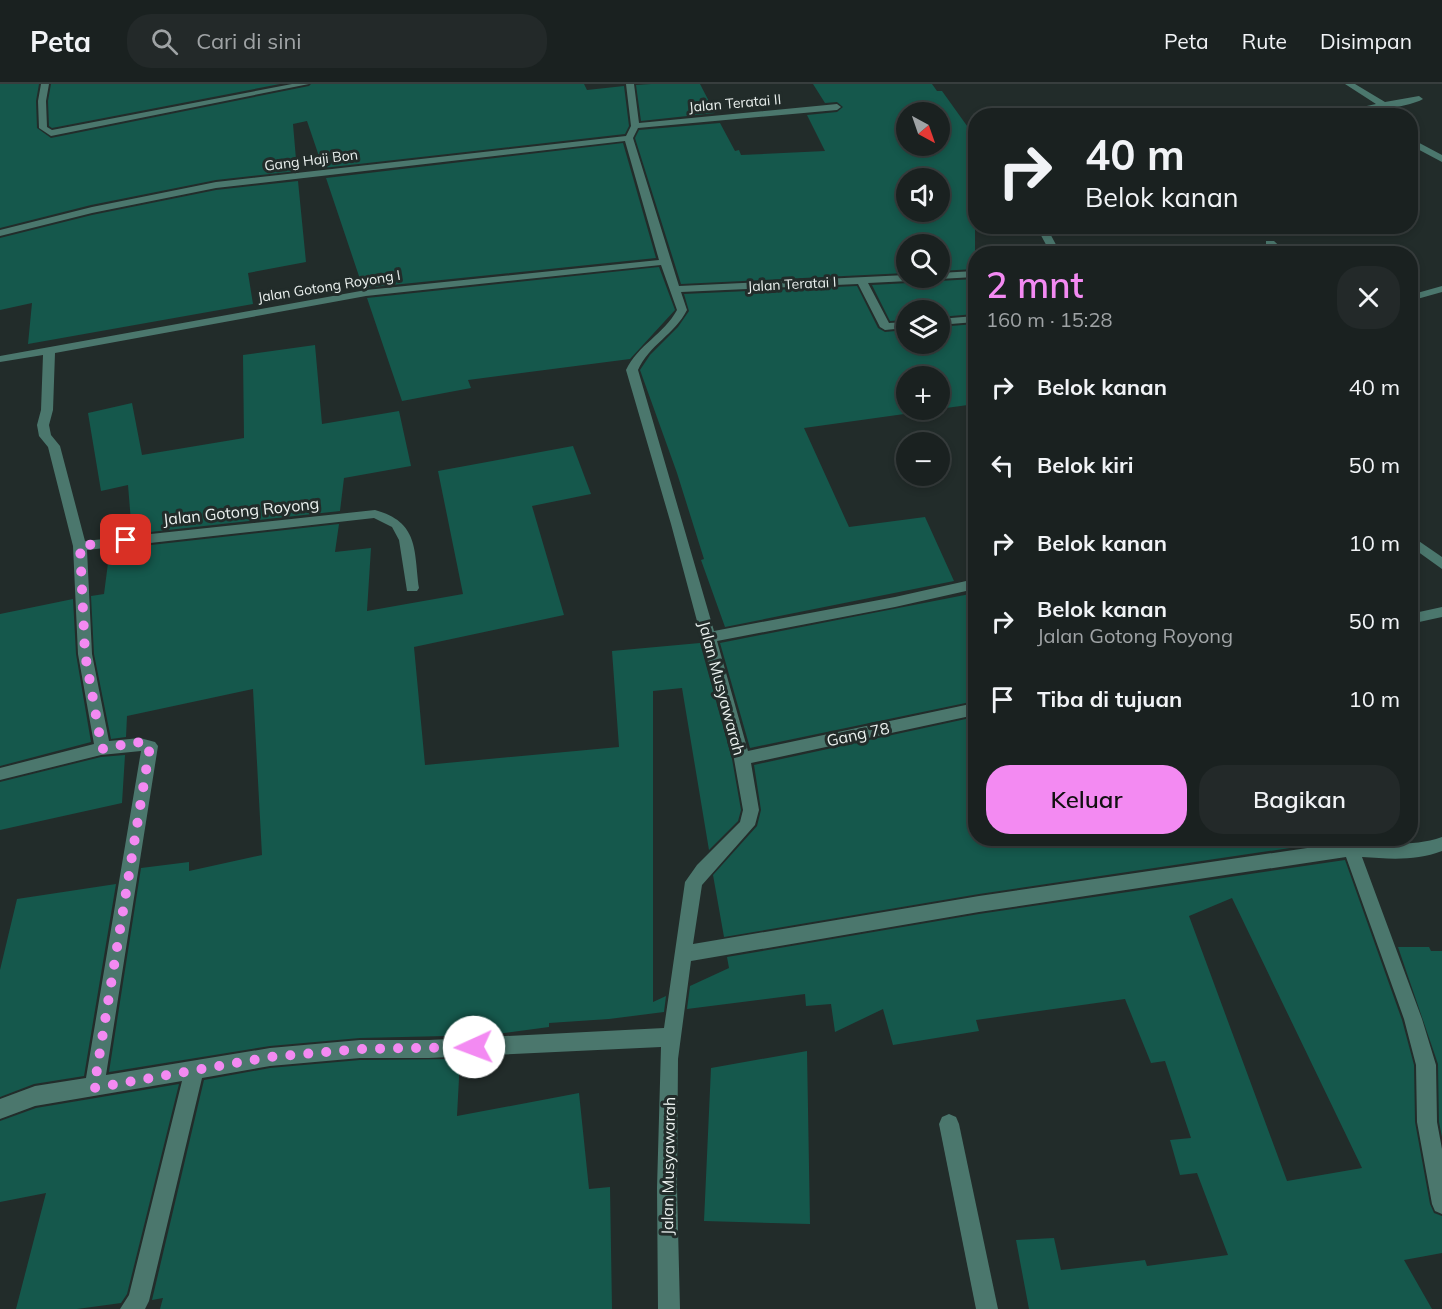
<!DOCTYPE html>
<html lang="id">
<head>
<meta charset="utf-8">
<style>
	:root { --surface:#1a2120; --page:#232929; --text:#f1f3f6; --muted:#9fa3a5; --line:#383e3e; --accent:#f38af2 }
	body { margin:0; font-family:Mulish,sans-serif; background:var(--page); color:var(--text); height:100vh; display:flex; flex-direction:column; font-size:22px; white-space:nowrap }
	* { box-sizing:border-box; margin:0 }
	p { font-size:20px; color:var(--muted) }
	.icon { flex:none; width:33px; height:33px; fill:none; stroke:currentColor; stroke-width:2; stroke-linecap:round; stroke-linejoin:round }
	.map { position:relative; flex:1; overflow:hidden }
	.panel { position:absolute; left:968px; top:162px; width:450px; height:600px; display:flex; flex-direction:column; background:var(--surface); border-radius:24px; box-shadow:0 3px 9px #0003,0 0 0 2px var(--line) }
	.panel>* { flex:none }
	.banner { position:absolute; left:968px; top:24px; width:450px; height:126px; border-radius:24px; box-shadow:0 3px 9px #0003,0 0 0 2px var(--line); background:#1a2120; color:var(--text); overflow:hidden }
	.needle { width:39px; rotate:140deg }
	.fabs { position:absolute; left:896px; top:18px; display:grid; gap:12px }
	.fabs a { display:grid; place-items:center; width:54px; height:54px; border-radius:50%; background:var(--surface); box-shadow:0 3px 9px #0003,0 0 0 2px var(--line); font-size:30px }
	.pin { position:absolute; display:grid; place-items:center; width:51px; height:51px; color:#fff; margin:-26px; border-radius:12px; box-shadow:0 3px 9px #0006 }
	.me { position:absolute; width:66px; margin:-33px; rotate:268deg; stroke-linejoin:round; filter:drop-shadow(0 0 4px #0008) }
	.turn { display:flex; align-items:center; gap:21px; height:126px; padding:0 18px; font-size:27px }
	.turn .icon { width:78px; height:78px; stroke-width:2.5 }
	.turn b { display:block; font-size:42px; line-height:51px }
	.round { display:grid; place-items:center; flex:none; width:63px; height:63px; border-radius:24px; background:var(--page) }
	.head { display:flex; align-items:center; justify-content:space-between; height:102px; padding:0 18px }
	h1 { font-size:36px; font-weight:600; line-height:45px; color:var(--accent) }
	.button { display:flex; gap:12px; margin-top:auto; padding:12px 18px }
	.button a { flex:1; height:69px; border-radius:24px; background:var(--accent); color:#111; font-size:24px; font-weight:600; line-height:69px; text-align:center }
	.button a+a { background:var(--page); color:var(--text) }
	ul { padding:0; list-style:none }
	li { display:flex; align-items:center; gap:18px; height:78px; padding:0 18px }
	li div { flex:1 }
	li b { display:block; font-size:22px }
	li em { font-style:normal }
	header { display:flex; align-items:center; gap:36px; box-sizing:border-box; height:84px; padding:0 30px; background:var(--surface); border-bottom:2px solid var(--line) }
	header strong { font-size:28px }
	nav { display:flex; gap:33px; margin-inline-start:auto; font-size:21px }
	.search { width:420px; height:54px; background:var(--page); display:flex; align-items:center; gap:15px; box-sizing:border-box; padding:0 21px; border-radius:24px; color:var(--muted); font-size:22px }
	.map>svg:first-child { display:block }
</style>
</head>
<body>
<header>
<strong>Peta</strong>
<div class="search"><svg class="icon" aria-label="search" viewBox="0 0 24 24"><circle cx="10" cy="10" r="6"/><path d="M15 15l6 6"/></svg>Cari di sini</div>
<nav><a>Peta</a><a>Rute</a><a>Disimpan</a></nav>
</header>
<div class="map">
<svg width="1442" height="1225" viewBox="0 0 1442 1225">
	<rect width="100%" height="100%" fill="#222c2a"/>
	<!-- building -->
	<path fill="#15584c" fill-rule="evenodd" d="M 0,0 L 39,0 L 36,17 L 37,44 L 51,54 L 309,2 L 311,0 L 584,0 L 587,6 L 624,2 L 629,42 L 625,50 L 323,84 L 307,37 L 293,40 L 297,87 L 216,96 L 91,121 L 0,144 Z
		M 51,0 L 280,0 L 52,44 L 49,42 L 48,17 Z
		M 651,0 L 700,0 L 715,29 L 641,37 L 636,1 Z
		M 813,0 L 932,0 L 937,7 L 942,7 L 975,53 L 975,185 L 939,187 L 939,160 L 906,160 L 906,189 L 681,200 L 635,54 L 639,46 L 720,39 L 735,67 L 739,66 L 741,71 L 825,67 L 807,31 L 837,28 L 843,23 L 837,18 L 825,19 ZM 906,28 L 939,28 L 939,62 L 906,62 ZM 906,94 L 939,94 L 939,128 L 906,128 Z
		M 623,59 L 656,174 L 363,204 L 326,94 Z
		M 298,97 L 306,178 L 248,189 L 253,220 L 28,260 L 32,219 L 0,226 L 0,154 L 92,131 L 216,106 Z
		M 659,183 L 675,226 L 630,275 L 468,296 L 471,304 L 402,317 L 367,214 Z
		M 916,194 L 933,194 L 939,197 L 975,195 L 975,230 L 939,233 L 939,226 L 906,226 L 906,236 L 890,237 L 872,201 L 909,199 Z
		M 857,202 L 878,244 L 885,248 L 906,246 L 906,260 L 939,260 L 939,243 L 975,240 L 975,320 L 939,325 L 939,292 L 906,292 L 906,326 L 933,326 L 804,344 L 849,443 L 925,433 L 954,497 L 725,543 L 701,476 L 704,475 L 677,389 L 640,286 L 650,271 L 678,243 L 689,227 L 684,210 Z
		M 315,261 L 322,340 L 399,327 L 411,382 L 344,394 L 340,427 L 132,450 L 128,401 L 101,407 L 88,329 L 132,319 L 142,371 L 244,354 L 243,271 Z
		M 573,362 L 591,410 L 532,422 L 564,531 L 414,563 L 425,681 L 619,663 L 612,567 L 700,559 L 732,675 L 741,726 L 738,737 L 709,766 L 682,604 L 653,607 L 653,918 L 666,912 L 664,928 L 609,935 L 549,939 L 549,943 L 489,951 L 360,954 L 270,962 L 109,988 L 141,784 L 189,778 L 189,787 L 262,771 L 253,605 L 127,632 L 126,653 L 111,655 L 94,570 L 91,512 L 104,510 L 108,479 L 134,475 L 133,463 L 339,440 L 335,468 L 371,464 L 367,527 L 463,510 L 438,387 Z
		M 975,509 L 975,617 L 750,664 L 720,559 Z
		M 73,515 L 76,570 L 91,658 L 0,682 L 0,530 Z
		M 975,633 L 975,754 L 1335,754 L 1337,757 L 979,810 L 724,853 L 713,791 L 757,742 L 761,726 L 754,681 Z
		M 125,671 L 122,719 L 0,746 L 0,698 L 101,673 Z
		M 1345,776 L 1402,936 L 1414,981 L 1415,1038 L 1430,1120 L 1434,1129 L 1442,1132 L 1442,1169 L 1404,1176 L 1432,1225 L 1029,1225 L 1016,1156 L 1054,1154 L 1061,1186 L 1145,1176 L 1147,1182 L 1228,1171 L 1197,1089 L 1180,1091 L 1170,1056 L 1191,1054 L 1165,977 L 1151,979 L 1125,915 L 976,936 L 979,947 L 893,961 L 883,925 L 835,948 L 831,920 L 806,922 L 805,910 L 687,925 L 690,902 L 729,884 L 727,873 L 979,830 ZM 1232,814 L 1362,1084 L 1287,1097 L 1189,832 Z
		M 116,800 L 84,992 L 34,1000 L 0,1013 L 0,886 L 17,815 Z
		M 1398,863 L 1429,863 L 1431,867 L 1442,867 L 1442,1053 L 1439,1038 L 1438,980 Z
		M 807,967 L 810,1140 L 704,1137 L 711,984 Z
		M 460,975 L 457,1032 L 579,1009 L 589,1105 L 610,1103 L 612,1225 L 160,1225 L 163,1214 L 152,1216 L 204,996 L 270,984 L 360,976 Z
		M 179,1000 L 127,1210 L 121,1219 L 77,1225 L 16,1225 L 46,1109 L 0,1118 L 0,1037 L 36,1024 Z"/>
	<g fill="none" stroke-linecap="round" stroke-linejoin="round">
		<!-- service -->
		<path fill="#4b776d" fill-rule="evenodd" d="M 949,1030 L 956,1033 L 959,1040 L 998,1225 L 976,1225 L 939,1040 L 942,1033 Z"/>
		<!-- minor -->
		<path fill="#4b776d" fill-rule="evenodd" d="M 41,0 L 49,0 L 46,17 L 47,43 L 52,46 L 292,0 L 309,0 L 51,52 L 39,44 L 38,17 Z
			M 626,0 L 634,0 L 639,39 L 837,20 L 841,23 L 837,26 L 638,44 L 633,54 L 679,202 L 906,191 L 906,194 L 914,194 L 909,197 L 868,199 L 889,239 L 906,238 L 906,244 L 885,246 L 880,243 L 858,200 L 681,208 L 687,226 C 675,250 649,261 638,286 L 714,547 L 895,513 L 975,495 L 975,505 L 895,523 L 717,557 L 748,667 L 975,619 L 975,631 L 751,679 L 759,726 L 755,741 L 702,801 L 693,860 L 979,812 L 1341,759 L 1341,754 L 1355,754 L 1357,759 C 1387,759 1413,763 1442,753 L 1442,767 C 1416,777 1390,775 1362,773 L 1422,935 L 1436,981 L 1437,1038 L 1442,1065 L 1442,1130 L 1435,1127 L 1432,1120 L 1417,1038 L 1416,981 L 1404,935 L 1346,773 L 979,828 L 691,877 L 678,975 L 677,1104 L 680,1225 L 658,1225 L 657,1104 L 661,963 L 429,974 L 360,974 L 270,982 L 202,994 L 149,1217 L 145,1225 L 120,1225 L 129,1211 L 182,997 L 35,1022 L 0,1035 L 0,1015 L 35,1002 L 86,994 L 141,667 L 101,671 L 0,696 L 0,684 L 94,660 L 78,570 L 73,462 L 48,363 L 39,352 L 37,341 L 41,326 L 43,271 L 0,278 L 0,272 L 366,206 L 659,176 L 625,57 L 216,104 L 92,129 L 0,152 L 0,146 L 92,123 L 216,98 L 626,52 L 631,42 ZM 661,181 L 677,226 C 664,250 638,261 626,286 L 671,440 L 734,675 L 743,726 L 740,738 L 697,781 L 685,798 L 664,944 L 429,956 L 360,956 L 270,964 L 106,991 L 158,662 L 155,658 L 140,654 L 109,657 L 92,570 L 87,466 L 374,434 L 392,443 L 399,456 L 407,507 L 417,507 L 419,504 C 414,466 419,438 375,426 L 85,457 L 60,362 L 51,351 L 49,341 L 53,326 L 55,269 L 366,212 Z
			M 1345,0 L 1355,0 L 1385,18 L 1419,12 L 1423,15 C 1409,24 1340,32 1320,32 L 1376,20 Z
			M 1410,54 L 1442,71 L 1442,78 L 1410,61 Z
			M 1036,142 L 1046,142 L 1061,170 L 1051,170 Z
			M 1266,157 L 1274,157 L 1288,170 L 1276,170 L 1266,161 Z
			M 975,187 L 975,193 L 939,195 L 935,194 L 939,194 L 939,189 Z
			M 1442,202 L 1442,208 L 1410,217 L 1410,211 Z
			M 975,232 L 975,238 L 939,241 L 939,235 Z
			M 1410,451 L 1442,473 L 1442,485 L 1410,462 Z
			M 1442,523 L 1442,533 L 1410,540 L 1410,530 Z"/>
	</g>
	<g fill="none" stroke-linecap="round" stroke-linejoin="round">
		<!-- route -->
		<path stroke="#f38af2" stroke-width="10" stroke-dasharray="0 18" d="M 126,456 L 80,462 L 85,570 L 102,665 L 137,658 L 150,662 L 94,1004 L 270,973 L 360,965 L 474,963"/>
	</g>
	<g text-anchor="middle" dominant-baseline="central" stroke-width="6" stroke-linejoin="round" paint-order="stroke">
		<!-- far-street labels -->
		<g font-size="14" fill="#eaf0ee" stroke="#222c2a">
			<text transform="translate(735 19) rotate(-5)">Jalan Teratai II</text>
			<text transform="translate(311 76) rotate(-7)">Gang Haji Bon</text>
			<text transform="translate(792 200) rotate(-3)">Jalan Teratai I</text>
			<text transform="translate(329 202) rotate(-9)">Jalan Gotong Royong I</text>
		</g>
		<!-- street labels -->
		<g font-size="16" fill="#eaf0ee" stroke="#222c2a">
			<text transform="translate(241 427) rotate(-6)">Jalan Gotong Royong</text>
			<text transform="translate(722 604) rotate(75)">Jalan Musyawarah</text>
			<text transform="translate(858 650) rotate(-12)">Gang 78</text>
			<text transform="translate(668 1082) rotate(-89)">Jalan Musyawarah</text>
		</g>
	</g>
</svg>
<div class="fabs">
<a><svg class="needle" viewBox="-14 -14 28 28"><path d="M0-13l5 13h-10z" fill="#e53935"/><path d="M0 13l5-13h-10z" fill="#9fa3a5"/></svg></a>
<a><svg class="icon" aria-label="sound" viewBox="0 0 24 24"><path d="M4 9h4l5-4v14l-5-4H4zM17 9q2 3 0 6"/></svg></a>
<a><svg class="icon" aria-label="search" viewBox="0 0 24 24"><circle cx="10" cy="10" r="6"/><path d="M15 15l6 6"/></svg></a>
<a><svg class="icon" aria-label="layers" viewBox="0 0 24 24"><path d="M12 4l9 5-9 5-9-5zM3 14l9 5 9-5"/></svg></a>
<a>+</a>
<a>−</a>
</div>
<div class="pin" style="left:126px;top:456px;background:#d93025"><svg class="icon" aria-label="arrive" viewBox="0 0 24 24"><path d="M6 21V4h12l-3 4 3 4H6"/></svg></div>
<svg class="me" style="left:474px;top:963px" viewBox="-20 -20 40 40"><circle r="19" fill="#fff"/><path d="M0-13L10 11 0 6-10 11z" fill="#f38af2"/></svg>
<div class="banner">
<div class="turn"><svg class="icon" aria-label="right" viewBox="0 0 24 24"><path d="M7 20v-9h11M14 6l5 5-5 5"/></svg><div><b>40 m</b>Belok kanan</div></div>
</div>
<section class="panel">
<div class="head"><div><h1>2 mnt</h1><p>160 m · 15:28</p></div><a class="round"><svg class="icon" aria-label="close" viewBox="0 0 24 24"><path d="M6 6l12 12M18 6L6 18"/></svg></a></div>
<ul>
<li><svg class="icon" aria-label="right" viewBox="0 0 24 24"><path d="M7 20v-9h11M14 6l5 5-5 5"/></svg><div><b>Belok kanan</b></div><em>40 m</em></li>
<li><svg class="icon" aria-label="left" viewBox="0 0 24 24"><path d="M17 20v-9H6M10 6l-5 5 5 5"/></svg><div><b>Belok kiri</b></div><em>50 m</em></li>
<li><svg class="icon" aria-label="right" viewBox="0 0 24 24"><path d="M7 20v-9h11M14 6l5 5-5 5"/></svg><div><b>Belok kanan</b></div><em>10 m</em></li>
<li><svg class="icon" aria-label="right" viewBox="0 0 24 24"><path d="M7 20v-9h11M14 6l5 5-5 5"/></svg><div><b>Belok kanan</b><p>Jalan Gotong Royong</p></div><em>50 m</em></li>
<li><svg class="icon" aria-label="arrive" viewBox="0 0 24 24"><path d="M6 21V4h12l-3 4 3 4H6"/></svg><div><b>Tiba di tujuan</b></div><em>10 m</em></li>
</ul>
<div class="button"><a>Keluar</a><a>Bagikan</a></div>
</section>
</div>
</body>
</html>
